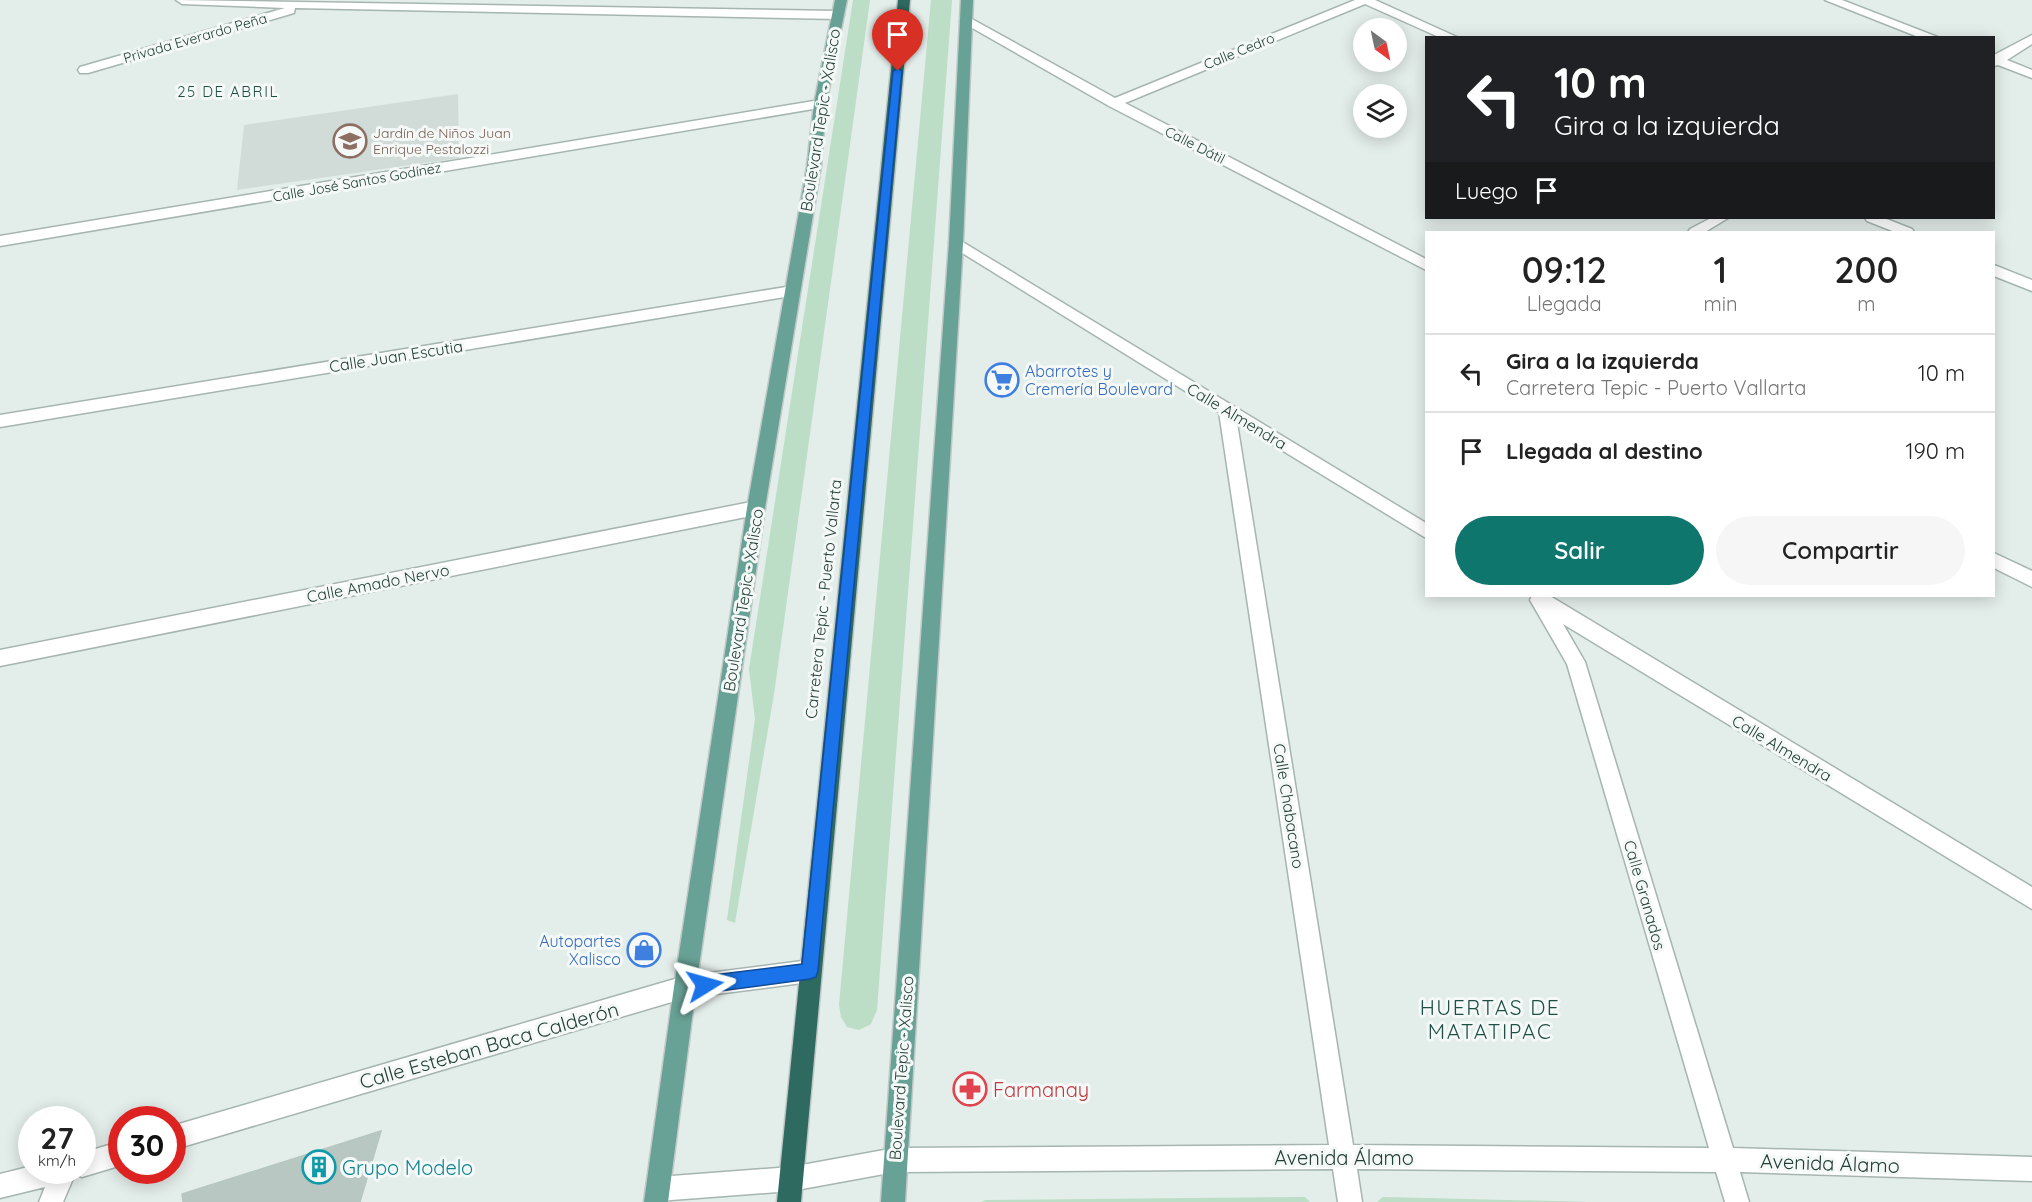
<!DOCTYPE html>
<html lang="es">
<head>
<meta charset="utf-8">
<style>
	:root { --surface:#fff; --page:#f6f6f6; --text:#222; --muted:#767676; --line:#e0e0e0; --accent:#0f766e }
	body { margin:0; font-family:Quicksand,sans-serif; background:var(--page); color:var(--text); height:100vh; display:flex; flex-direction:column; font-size:22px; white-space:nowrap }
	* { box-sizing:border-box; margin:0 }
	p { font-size:20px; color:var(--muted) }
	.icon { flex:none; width:33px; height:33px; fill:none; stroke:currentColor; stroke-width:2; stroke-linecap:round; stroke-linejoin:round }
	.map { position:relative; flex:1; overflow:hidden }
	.panel { position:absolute; left:1425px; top:231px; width:570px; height:366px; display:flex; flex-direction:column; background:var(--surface); border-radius:0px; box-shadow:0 3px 15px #0003 }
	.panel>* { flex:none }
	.top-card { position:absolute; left:1425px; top:36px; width:570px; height:183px; border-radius:0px; box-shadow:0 3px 15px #0003; background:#202124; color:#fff; overflow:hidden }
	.needle { width:39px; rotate:147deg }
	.fabs { position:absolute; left:1353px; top:18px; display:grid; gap:12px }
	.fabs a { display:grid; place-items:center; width:54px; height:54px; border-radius:50%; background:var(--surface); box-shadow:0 3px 15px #0003; font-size:30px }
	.speed { position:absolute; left:18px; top:1106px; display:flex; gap:12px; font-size:30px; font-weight:700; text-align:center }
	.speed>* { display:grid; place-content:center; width:78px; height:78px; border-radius:50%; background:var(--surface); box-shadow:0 3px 15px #0003; line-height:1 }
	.speed small { font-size:15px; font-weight:400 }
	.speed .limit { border:9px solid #d22; background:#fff; color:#111 }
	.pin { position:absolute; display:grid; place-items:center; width:51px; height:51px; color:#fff; margin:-62px -26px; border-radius:50% 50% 50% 0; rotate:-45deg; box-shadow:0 0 6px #0007 }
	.pin .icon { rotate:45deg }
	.me { position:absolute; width:66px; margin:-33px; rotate:82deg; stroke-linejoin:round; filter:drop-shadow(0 0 4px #0008) }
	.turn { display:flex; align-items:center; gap:21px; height:126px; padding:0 30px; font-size:27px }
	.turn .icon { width:78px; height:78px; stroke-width:2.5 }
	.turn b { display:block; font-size:42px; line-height:51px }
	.then { display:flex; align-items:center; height:57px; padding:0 30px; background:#0003; gap:12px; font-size:22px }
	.eta { display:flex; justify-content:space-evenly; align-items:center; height:102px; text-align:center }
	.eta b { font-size:36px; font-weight:600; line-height:42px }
	.button { display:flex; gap:12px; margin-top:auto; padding:12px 30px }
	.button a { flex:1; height:69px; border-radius:36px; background:var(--accent); color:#fff; font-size:24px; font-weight:600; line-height:69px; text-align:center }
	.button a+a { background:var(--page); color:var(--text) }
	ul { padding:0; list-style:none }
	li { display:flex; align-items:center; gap:18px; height:78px; padding:0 30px; border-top:2px solid var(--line) }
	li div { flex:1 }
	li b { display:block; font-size:22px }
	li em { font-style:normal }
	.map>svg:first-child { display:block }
</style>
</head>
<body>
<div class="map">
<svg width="2032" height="1202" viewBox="0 0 2032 1202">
	<rect width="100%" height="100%" fill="#e3ede9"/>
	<!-- built -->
	<path fill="#d1dcd8" d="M 458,94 L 459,158 L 237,190 L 244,125 Z"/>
	<!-- green -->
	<path fill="#bcddc6" d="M 853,0 L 870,0 L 774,694 L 735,923 L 727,920 L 755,719 L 749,669 Z
		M 931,0 L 952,0 L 877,1010 L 871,1024 L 859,1030 L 847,1027 L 841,1017 L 839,1005 Z
		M 1305,1197 L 1310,1202 L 981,1202 L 986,1200 Z
		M 1383,1197 L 1592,1202 L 1377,1202 Z"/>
	<!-- building -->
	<path fill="#b8c7c2" stroke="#b6c6c0" stroke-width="1.5" d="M 381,1131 L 360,1202 L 183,1202 L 182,1194 Z"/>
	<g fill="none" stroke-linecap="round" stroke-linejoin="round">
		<!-- minor casing -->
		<g stroke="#a6b5b0" stroke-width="3">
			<path id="minor" d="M 176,0 L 838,11 L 844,15 L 838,19 L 295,8 L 294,13 L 88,73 L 80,73 L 78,70 L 80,67 L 285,8 L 182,4 Z
				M 1355,0 L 1375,0 L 1459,38 L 1441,38 L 1365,4 L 1125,103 L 1426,259 L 1426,270 L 1109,106 L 960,21 L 962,18 L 970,18 L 1115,98 Z
				M 1825,0 L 1842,0 L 1940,38 L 1921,38 Z
				M 2032,35 L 2032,44 L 2007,60 L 2032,70 L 2032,78 L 1998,65 L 1994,66 L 1994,55 Z
				M 820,100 L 825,101 L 826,104 L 825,107 L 0,246 L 0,236 Z
				M 1711,218 L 1728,218 L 1705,232 L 1688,232 L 1690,229 Z
				M 1865,218 L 1884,218 L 1912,229 L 1914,232 L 1895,232 L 1867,221 Z
				M 956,238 L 1426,523 L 1426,538 L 1237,423 L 1353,1145 L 1709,1148 L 1567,664 L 1530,600 L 1532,596 L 1550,596 L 2032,887 L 2032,909 L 1563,624 L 1585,662 L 1733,1148 L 2032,1157 L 2032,1181 L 1740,1172 L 1749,1202 L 1725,1202 L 1716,1172 L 1357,1169 L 1362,1202 L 1338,1202 L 1333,1169 L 895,1172 L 791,1191 L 658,1201 L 650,1197 L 646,1189 L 650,1181 L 658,1177 L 791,1167 L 895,1148 L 1329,1145 L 1219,412 L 951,246 L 949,243 Z
				M 1994,265 L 2032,280 L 2032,291 L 1994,276 Z
				M 792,286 L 797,287 L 799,291 L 797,295 L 0,427 L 0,415 Z
				M 756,501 L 762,503 L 765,508 L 762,513 L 756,515 L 0,666 L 0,650 Z
				M 1994,553 L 2032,571 L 2032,587 L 1994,568 Z
				M 810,960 L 818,963 L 821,971 L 818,979 L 810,982 L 685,998 L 172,1150 L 172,1126 L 685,976 Z
				M 122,1141 L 122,1165 L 82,1177 L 75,1174 L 63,1202 L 39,1202 L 45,1187 L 0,1198 L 0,1174 L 32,1166 L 32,1170 L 82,1170 L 82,1153 Z"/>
		</g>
		<!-- major casing -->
		<g stroke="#c1c9c7" stroke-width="3">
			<path id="major" d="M 835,0 L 847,0 L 826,104 L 821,166 L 765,508 L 696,987 L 668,1202 L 644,1202 L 674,987 L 747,508 L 807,166 L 814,104 Z
				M 961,0 L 973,0 L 963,243 L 905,1202 L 881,1202 L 949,243 Z"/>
		</g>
		<!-- highway casing -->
		<g stroke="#c1c9c7" stroke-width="3">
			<path id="highway" d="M 898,0 L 910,0 L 801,1202 L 777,1202 Z"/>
		</g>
		<!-- minor -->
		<use href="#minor" fill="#fff" fill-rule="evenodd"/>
		<!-- major -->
		<use href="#major" fill="#68a195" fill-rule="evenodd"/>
		<!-- highway -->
		<use href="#highway" fill="#2f6a60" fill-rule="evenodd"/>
	</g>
	<!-- route -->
	<path fill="#1a73e8" stroke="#114b97" stroke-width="1.5" d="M 898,68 L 902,71 L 818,971 L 816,977 L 810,979 L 705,993 L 700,990 L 697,985 L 700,979 L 705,976 L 802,964 L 893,71 Z"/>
	<!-- icons -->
	<defs>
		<g id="school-ring" transform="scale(1.725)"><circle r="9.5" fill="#f4f9f7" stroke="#8d6e63" stroke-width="1.5"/><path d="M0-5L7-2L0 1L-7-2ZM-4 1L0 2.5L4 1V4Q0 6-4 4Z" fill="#8d6e63"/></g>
		<g id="supermarket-ring" transform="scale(1.725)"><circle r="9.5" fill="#f4f9f7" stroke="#3f7fe0" stroke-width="1.5"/><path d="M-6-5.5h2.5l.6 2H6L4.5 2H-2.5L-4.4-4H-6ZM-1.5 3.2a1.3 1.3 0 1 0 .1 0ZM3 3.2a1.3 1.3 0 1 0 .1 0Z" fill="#3f7fe0"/></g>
		<g id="shop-ring" transform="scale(1.725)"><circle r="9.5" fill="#f4f9f7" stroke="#3f7fe0" stroke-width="1.5"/><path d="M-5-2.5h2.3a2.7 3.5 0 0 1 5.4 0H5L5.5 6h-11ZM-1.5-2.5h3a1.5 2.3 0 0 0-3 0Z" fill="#3f7fe0"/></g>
		<g id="pharmacy-ring" transform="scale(1.725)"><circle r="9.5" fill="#f4f9f7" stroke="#e0444e" stroke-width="1.5"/><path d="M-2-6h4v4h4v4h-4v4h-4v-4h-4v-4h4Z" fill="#e0444e"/></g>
		<g id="building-ring" transform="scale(1.725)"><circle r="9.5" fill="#f4f9f7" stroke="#0f9aa8" stroke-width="1.5"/><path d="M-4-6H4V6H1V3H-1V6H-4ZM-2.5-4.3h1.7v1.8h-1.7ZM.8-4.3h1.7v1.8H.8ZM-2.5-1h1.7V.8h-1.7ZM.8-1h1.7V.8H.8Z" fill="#0f9aa8"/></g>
	</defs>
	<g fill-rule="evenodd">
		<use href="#school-ring" x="350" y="141"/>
		<use href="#supermarket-ring" x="1002" y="380"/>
		<use href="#shop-ring" x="644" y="950"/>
		<use href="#pharmacy-ring" x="970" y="1089"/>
		<use href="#building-ring" x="319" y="1167"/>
	</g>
	<g text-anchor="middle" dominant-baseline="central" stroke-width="6" stroke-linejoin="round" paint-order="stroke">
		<!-- far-street labels -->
		<g font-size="14" fill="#233e37" stroke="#f4f9f7">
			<text transform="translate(195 38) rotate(-16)">Privada Everardo Peña</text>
			<text transform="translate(1239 51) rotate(-22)">Calle Cedro</text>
			<text transform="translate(1195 145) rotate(27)">Calle Dátil</text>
			<text transform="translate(357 182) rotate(-10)">Calle José Santos Godínez</text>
		</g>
		<!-- far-education labels -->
		<g font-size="14" fill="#785e54" stroke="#f4f9f7" text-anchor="start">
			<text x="373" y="133">Jardín de Niños Juan<tspan x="373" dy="16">Enrique Pestalozzi</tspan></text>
		</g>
		<!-- far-neighbourhood labels -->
		<g font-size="15" letter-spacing="1.5" fill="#1f5045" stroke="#f4f9f7">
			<text x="228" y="91">25 DE ABRIL</text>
		</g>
		<!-- street labels -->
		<g font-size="16" fill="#233e37" stroke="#f4f9f7">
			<text transform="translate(820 120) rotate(-81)">Boulevard Tepic - Xalisco</text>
			<text transform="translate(396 356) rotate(-9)">Calle Juan Escutia</text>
			<text transform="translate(1237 416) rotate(31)">Calle Almendra</text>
			<text transform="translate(378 583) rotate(-11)">Calle Amado Nervo</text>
			<text transform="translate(823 599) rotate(-84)">Carretera Tepic - Puerto Vallarta</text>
			<text transform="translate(743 600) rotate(-81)">Boulevard Tepic - Xalisco</text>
			<text transform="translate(1782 748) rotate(31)">Calle Almendra</text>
			<text transform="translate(1289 806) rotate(81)">Calle Chabacano</text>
			<text transform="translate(1645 895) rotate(74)">Calle Granados</text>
			<text transform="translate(901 1068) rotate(-86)">Boulevard Tepic - Xalisco</text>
		</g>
		<!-- shop labels -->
		<g font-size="16" fill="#366cbe" stroke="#f4f9f7" text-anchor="start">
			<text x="1025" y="371">Abarrotes y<tspan x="1025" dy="18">Cremería Boulevard</tspan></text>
			<text x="621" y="941" text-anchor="end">Autopartes<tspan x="621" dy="18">Xalisco</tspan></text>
		</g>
		<!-- near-street labels -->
		<g font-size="20" fill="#233e37" stroke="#f4f9f7">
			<text transform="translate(489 1045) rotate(-16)">Calle Esteban Baca Calderón</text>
			<text x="1344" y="1157">Avenida Álamo</text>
			<text transform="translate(1830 1163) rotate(2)">Avenida Álamo</text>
		</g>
		<!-- near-health labels -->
		<g font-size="20" fill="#be3a42" stroke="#f4f9f7" text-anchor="start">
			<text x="993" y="1089">Farmanay</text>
		</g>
		<!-- near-culture labels -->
		<g font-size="20" fill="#0d838f" stroke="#f4f9f7" text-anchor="start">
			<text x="342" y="1167">Grupo Modelo</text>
		</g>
		<!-- near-neighbourhood labels -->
		<g font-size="21" letter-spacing="1.5" fill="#1f5045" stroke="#f4f9f7">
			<text x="1490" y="1007">HUERTAS DE<tspan x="1490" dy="24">MATATIPAC</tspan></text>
		</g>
	</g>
</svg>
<div class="fabs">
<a><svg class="needle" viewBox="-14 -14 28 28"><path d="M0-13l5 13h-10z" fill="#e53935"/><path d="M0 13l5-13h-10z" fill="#767676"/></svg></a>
<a><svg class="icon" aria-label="layers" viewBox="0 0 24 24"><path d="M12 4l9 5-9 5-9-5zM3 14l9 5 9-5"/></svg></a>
</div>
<div class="speed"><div>27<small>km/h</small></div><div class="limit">30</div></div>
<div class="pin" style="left:898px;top:71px;background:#d93025"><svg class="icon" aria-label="arrive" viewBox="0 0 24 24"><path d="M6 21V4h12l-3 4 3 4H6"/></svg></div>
<svg class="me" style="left:705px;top:985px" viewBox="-20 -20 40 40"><path d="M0-17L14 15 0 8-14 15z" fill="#1a73e8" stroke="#fff" stroke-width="4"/></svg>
<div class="top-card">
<div class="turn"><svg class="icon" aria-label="left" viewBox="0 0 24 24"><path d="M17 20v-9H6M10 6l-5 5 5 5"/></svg><div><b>10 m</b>Gira a la izquierda</div></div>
<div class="then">Luego<svg class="icon" aria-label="arrive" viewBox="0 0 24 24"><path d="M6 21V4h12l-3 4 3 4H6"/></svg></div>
</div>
<section class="panel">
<div class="eta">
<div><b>09:12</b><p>Llegada</p></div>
<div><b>1</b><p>min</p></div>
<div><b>200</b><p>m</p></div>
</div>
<ul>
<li><svg class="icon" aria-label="left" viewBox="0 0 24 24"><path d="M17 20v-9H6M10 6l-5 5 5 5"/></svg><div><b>Gira a la izquierda</b><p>Carretera Tepic - Puerto Vallarta</p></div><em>10 m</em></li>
<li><svg class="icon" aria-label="arrive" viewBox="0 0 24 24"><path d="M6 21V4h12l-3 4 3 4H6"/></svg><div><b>Llegada al destino</b></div><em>190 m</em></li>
</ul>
<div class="button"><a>Salir</a><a>Compartir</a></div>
</section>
</div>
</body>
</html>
